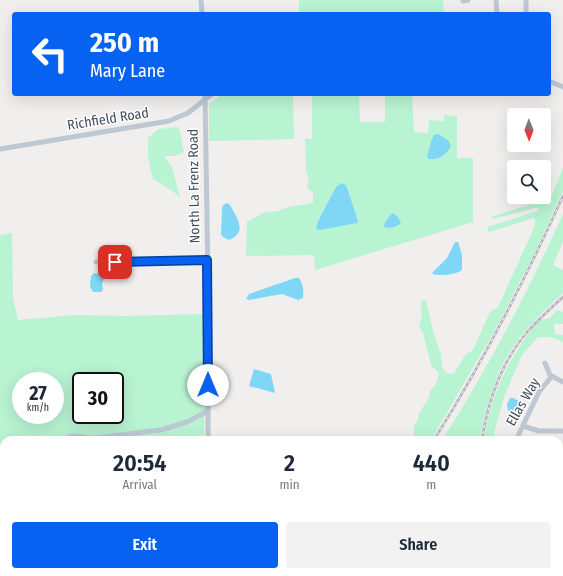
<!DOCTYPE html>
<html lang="en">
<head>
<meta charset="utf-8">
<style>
	:root { --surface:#fff; --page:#f2f2f3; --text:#1f2937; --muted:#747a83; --accent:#0762f2 }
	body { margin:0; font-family:"Fira Sans Condensed",sans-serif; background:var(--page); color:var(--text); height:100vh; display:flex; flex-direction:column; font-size:15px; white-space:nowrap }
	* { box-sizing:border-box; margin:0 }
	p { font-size:13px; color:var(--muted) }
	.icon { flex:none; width:22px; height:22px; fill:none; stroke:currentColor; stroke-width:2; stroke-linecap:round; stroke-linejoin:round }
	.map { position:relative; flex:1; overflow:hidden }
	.sheet { position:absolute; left:0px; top:436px; width:563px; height:140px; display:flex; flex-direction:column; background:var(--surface); border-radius:12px 12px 0 0; box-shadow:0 4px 16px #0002 }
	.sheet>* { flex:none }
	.top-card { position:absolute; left:12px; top:12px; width:539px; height:84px; border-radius:4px; box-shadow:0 4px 16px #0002; background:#0762f2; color:#fff; overflow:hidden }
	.needle { width:26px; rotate:179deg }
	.buttons { position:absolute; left:507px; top:108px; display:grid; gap:8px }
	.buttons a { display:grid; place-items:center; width:44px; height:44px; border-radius:4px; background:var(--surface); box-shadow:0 4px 16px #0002; font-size:20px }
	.speed { position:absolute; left:12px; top:372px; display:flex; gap:8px; font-size:20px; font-weight:700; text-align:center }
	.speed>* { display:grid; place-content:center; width:52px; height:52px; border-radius:50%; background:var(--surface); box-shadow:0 4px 16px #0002; line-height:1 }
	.speed small { font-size:10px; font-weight:400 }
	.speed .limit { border:2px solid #111; border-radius:6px; background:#fff; color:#111 }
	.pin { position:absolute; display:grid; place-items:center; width:34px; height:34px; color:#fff; margin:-17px; border-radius:8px; box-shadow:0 2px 6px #0006 }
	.me { position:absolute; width:44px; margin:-22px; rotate:0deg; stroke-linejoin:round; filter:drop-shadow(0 0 3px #0008) }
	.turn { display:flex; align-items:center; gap:14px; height:84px; padding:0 12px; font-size:18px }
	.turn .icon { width:52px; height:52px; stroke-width:2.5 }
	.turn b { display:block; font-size:28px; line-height:34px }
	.eta { display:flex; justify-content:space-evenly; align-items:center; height:68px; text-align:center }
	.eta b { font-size:24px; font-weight:600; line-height:28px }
	.cta { display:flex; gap:8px; margin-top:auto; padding:8px 12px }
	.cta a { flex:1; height:46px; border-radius:4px; background:var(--accent); color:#fff; font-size:16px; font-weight:600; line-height:46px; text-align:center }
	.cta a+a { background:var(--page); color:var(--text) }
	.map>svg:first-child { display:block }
</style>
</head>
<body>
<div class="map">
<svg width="563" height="576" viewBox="0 0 563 576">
	<rect width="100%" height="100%" fill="#f1eeee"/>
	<!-- green -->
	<path fill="#b8f3d2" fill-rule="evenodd" d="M 299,0 L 443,0 L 444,14 L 299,14 Z
		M 222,94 L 293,94 L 294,139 L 209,141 L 209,104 Z
		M 312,94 L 359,94 L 360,122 L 385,122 L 385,94 L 412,94 L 414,132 L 428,133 L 429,120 L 444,121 L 444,115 L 457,116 L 457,158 L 473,158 L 473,222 L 315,270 L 314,255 L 246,256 L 247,222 L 263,213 L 278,211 L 288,207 L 313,203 L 313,192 L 309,190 L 307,185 L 309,179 L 306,171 L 305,139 L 312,139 ZM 341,183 L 358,219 L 358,222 L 318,221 L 336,187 Z
		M 179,127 L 184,152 L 175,156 L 164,156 L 172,167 L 180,198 L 174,192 L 153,179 L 148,157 L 148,138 L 158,129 Z
		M 563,168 L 563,191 L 534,254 L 495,330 L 431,440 L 414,440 L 414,427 L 418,419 L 419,413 L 429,398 L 430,391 L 436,384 L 439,373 L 431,365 L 423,333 L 419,326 L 422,316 L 421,303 L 423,300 L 426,301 L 435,338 L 441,354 L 442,366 L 445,372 L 449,374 L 454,373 L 466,354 L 473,350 L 490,312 L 498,307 L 534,228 L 535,219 L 533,218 L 490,232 L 487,230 L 488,227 L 538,211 L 539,207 L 493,219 L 491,217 L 551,198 Z
		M 563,214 L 563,242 L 553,265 L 563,270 L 563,293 C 540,314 516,337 502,366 C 491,389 485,415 480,440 L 442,440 C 488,368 528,292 563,214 Z
		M 12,233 L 13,298 L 18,320 L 75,315 L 125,316 L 205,314 L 206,345 L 204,440 L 4,440 L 4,572 L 50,572 L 29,576 L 0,576 L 0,235 ZM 21,381 L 55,381 L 55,415 L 21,415 ZM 81,381 L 115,381 L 115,415 L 81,415 Z
		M 557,310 L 563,312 L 563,324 L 554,324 L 555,334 L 563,335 L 563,342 L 551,337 L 538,337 L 522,355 L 504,397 L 495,430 L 494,440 L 484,440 C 490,397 509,356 537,323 C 541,318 547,320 551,317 C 553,315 555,312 557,310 Z
		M 185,572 L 309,572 L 316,576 L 185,576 Z
		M 350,572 L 420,572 L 418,576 L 347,576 Z"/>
	<!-- water -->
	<path fill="#80d7f5" d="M 438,134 L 448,140 L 451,146 C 446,155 439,160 429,159 L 427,157 L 431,142 L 434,135 Z
		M 341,183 L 346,185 L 358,221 L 357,223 L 320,230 L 316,229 L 318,221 L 336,187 Z
		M 227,203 L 230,205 C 237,218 248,232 229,240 L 223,237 L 221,234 L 222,209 L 223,205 Z
		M 392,213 L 397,216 L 401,223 C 396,227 390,229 384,227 L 385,222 Z
		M 455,242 L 458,242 L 462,255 L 462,270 C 455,275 441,276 433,274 L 432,273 L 447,258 Z
		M 94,273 L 101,274 L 105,277 L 102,283 L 103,290 L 101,292 L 93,292 L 90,287 L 91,276 Z
		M 295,278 L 299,278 C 303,284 304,291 303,298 L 298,300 L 282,294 L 249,300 L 246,299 L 249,294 Z
		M 254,369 L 271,374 L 275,393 L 249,386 Z
		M 510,398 L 513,398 L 521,402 L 521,408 L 519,413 L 512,414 L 508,411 L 507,404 Z"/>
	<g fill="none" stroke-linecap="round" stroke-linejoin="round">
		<!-- river -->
		<path stroke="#80d7f5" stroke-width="6" d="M 219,572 L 224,576
			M 5,576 L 25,572"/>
		<!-- minor -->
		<path stroke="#bdc8d2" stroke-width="5" d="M 201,0 L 202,14
			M 496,0 L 497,14
			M 463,1 L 468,0
			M 526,2 L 526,14
			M 549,81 L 563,87
			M 205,94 L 208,279 L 208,440
			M 0,149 L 169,121 L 188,113 L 212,94
			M 96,262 L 207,260
			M 545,363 L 550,375 L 563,382
			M 523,426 L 539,431 L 563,431
			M 67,440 L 68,437 C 75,434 85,438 94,438 L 161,430 L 187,422 L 208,411
			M 516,440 L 539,392 L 552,376
			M 559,478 L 563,478"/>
		<!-- major -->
		<path stroke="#abbcd0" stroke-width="6" d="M 559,529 L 563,524
			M 488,576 L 498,572"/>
		<!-- rail casing -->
		<g stroke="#b0b3b9" stroke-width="2.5">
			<path id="rail" d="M 434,440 C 483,362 525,280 563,196
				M 482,440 C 488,401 502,361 528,331 C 539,319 551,308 563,297
				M 344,576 L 347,572
				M 460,576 L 461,572"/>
		</g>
		<!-- rail -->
		<use href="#rail" stroke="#fff" stroke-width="1" stroke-dasharray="3" stroke-linecap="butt"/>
	</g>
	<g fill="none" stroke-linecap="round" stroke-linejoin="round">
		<!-- route casing -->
		<g stroke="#05409d" stroke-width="10">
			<path id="route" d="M 115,262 L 207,260 L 208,385"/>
		</g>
		<!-- route -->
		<use href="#route" stroke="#0762f2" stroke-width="7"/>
	</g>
	<g text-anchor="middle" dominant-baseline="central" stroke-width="3" stroke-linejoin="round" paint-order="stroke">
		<!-- street labels -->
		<g font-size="14" fill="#44505e" stroke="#fff">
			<text transform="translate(108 119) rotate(-9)">Richfield Road</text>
			<text transform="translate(194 186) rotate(-91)">North La Frenz Road</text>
			<text transform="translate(523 402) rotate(-60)">Ellas Way</text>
		</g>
	</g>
</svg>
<div class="buttons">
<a><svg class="needle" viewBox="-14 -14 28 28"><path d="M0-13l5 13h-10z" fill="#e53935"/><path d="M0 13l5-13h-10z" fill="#747a83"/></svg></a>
<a><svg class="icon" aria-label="search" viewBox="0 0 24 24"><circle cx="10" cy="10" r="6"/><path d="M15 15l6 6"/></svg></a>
</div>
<div class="speed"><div>27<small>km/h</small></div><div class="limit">30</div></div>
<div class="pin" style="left:115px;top:262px;background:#d93025"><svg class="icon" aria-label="arrive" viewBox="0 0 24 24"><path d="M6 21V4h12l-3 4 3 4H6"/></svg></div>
<svg class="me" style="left:208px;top:385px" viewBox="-20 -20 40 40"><circle r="19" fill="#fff"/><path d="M0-13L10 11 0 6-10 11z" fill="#0762f2"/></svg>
<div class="top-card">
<div class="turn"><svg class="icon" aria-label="left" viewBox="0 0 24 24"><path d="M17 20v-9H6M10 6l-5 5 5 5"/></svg><div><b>250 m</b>Mary Lane</div></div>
</div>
<section class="sheet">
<div class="eta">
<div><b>20:54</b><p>Arrival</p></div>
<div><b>2</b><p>min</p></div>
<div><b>440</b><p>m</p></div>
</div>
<div class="cta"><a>Exit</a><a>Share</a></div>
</section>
</div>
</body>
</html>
